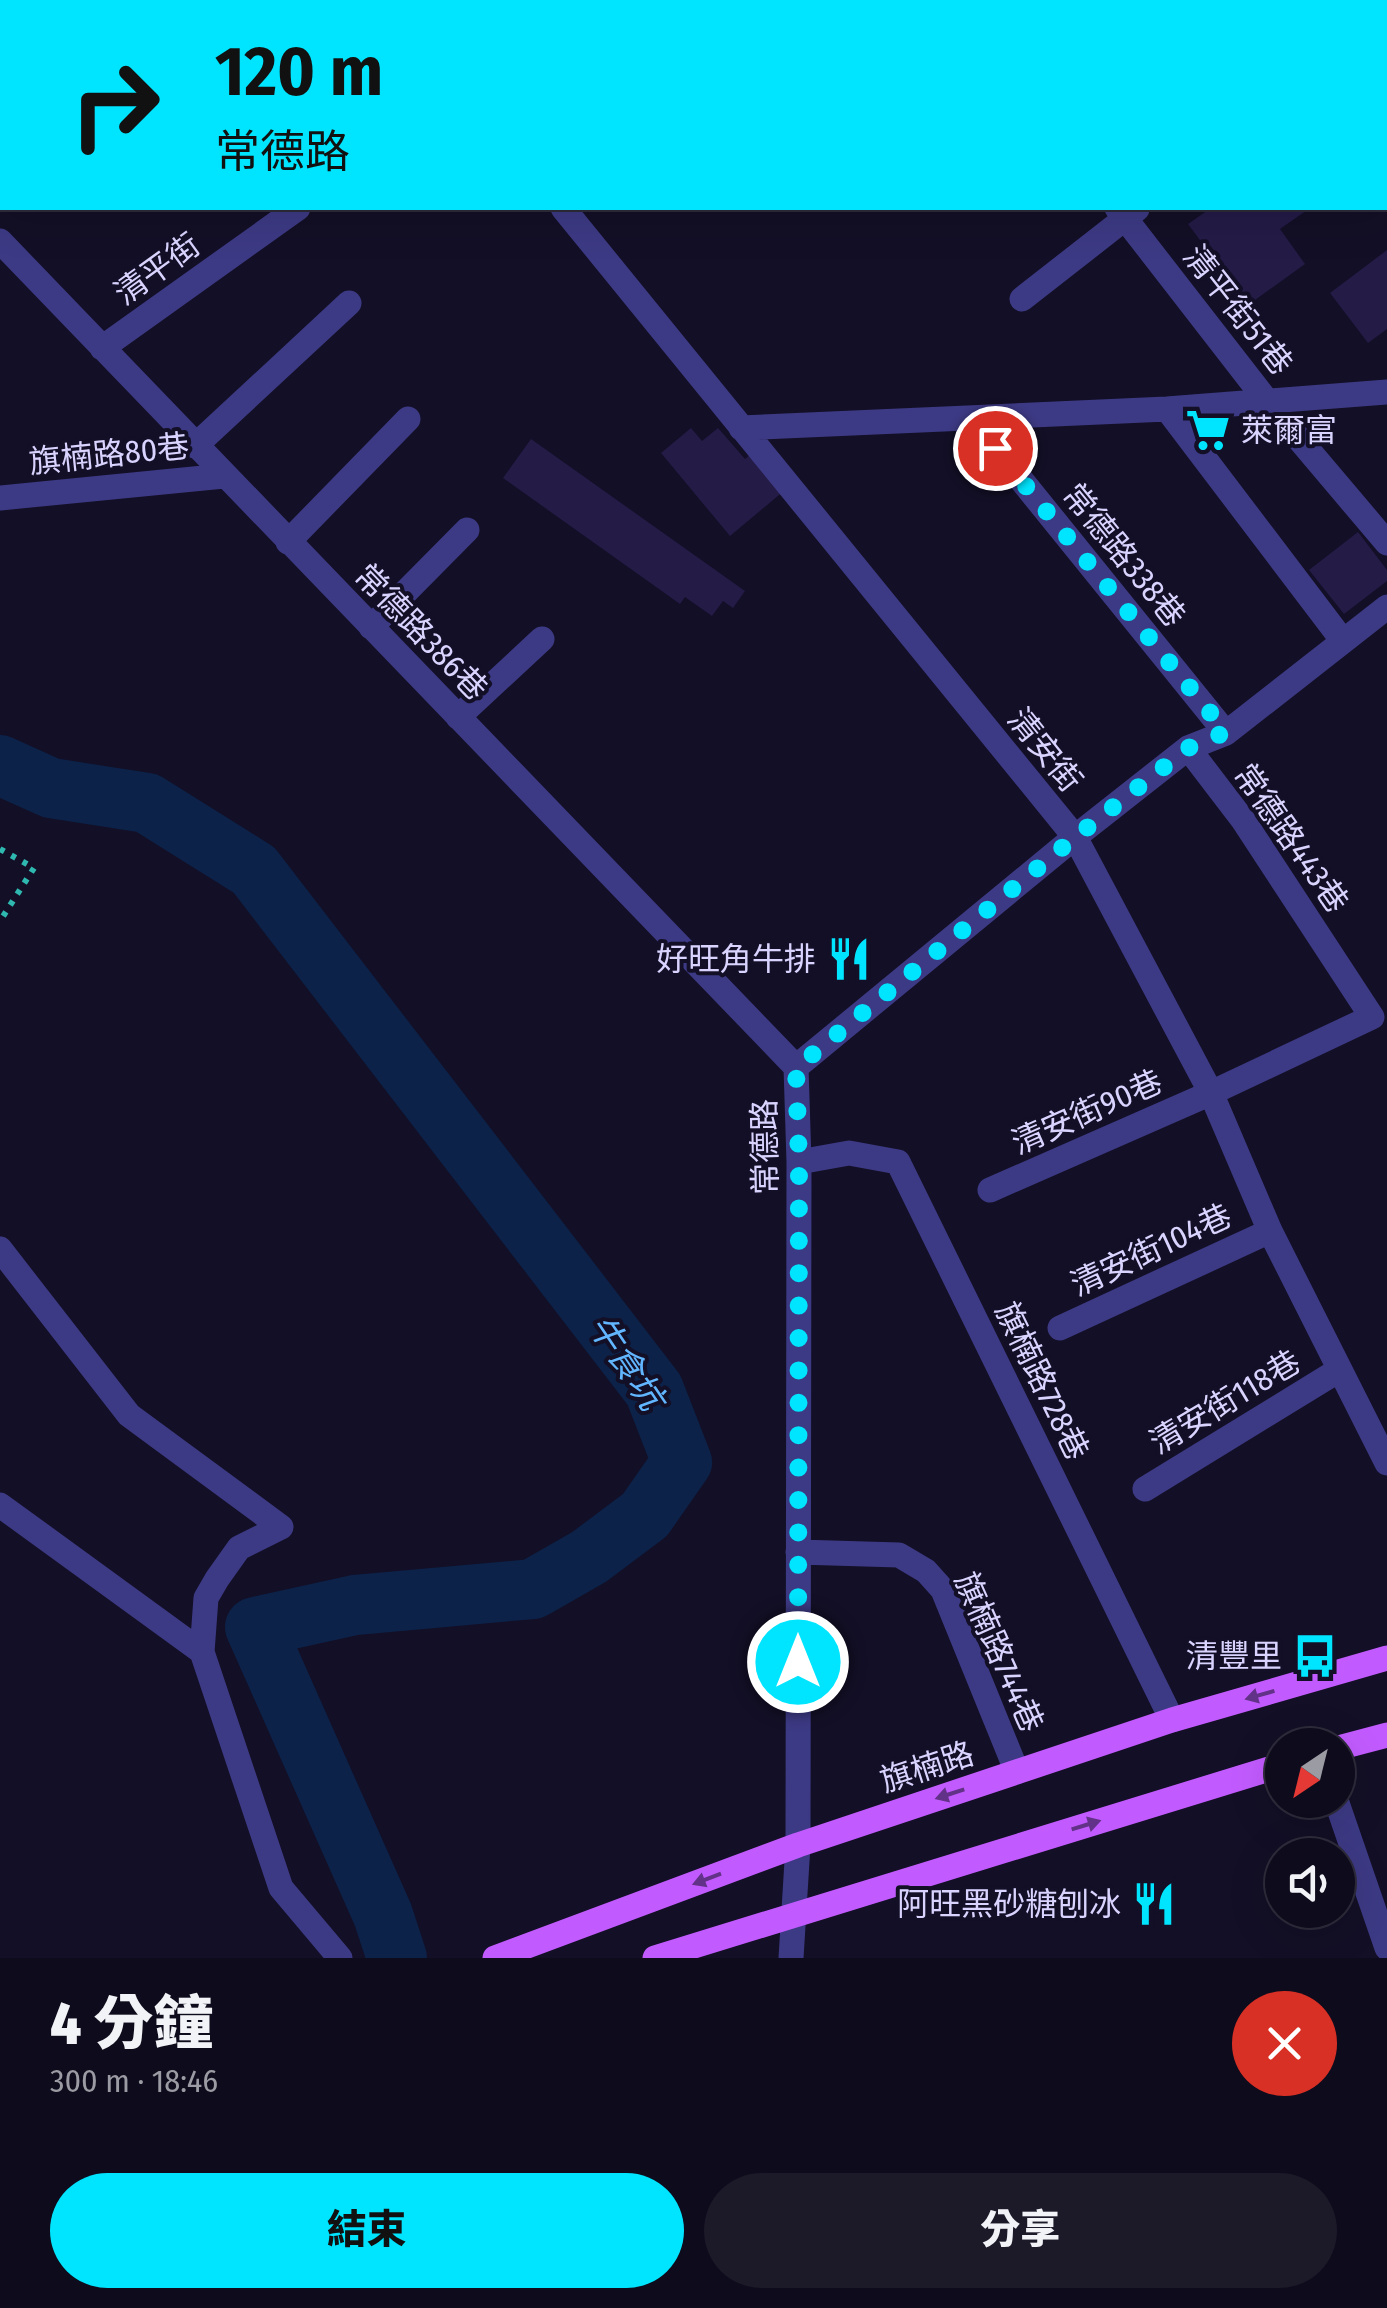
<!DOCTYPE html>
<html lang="zh-TW">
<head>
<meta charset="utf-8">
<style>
	:root { --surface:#0e0b1c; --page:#1c1929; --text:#f1f3f6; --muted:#9b9ba3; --line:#2e2b3b; --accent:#00e5ff }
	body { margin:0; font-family:"Fira Sans Condensed","Noto Sans TC",sans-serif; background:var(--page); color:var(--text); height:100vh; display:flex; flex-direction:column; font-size:38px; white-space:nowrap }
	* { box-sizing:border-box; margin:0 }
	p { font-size:32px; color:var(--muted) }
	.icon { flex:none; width:55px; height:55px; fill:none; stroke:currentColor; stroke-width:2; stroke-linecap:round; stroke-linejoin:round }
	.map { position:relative; height:1958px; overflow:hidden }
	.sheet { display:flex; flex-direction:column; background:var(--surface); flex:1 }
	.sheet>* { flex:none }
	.hud { position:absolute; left:0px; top:0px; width:1388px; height:210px; box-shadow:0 10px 40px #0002,0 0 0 2px var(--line); background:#00e5ff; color:#111; overflow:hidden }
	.needle { width:65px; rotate:215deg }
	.fabs { position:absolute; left:1265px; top:1728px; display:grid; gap:20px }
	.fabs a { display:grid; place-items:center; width:90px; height:90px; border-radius:50%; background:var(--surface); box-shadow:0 10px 40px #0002,0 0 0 2px var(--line); font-size:50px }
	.pin { position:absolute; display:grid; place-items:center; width:85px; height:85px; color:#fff; margin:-42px; border:5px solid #fff; border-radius:50%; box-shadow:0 2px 10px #0007 }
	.me { position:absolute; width:110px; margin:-55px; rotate:0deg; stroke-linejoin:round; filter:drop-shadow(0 0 8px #0008) }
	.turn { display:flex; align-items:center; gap:35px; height:210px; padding:0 50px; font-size:45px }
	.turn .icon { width:130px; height:130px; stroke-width:2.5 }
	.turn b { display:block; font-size:70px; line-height:85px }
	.round { display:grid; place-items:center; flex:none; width:105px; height:105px; border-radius:52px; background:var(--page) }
	.head { display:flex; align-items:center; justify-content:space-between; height:170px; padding:0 50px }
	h1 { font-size:60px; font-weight:800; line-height:75px }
	.action { display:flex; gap:20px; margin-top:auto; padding:20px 50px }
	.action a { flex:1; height:115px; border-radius:60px; background:var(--accent); color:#111; font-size:40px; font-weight:800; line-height:115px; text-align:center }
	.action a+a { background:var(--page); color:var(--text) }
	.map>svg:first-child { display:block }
</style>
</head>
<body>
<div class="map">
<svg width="1387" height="1958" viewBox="0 0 1387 1958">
	<rect width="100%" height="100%" fill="#130f26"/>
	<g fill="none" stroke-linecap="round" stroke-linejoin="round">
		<!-- river -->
		<path stroke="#0c2248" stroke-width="60" d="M 0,765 L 51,788 L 147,803 L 254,870 L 654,1390 L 682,1462 L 645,1515 L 589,1557 L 533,1589 L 355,1605 L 255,1627 L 383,1915 L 397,1958"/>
	</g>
	<!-- building -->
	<path fill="#241b47" d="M 1211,208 L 1310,208 L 1280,229 L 1305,264 L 1248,305 L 1188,224 Z
		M 1387,250 L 1387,329 L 1368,343 L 1330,293 Z
		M 691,428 L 702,441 L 718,428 L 745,459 L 759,447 L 791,485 L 730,536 L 661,453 Z
		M 531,439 L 745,591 L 733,608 L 723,601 L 712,616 L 685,597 L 680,604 L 503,478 Z
		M 1358,532 L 1387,570 L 1387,581 L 1344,614 L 1309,570 Z"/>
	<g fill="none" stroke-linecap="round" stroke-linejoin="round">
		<!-- path -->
		<path stroke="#2fb8b0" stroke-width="6" stroke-dasharray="5 8" stroke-linecap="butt" d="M 0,849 L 34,868 L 0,921"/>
		<!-- minor -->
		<path stroke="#3d3a85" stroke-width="25" d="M 955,0 L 957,2
			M 582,2 L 586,0
			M 1385,14 L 1387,12
			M 563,208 L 1075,837 L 1211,1093 L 1270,1231 L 1387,1463
			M 1117,208 L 1266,400 L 1387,543
			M 0,241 L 796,1067
			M 1022,299 L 1137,209
			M 102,348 L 298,208
			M 1167,409 L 1343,641
			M 972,419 L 1226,733
			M 741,428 L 1167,409 L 1387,392
			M 195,446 L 349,303
			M 0,498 L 224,476
			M 288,542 L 408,419
			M 371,627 L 467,530
			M 458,717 L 542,639
			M 799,1162 L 849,1153 L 898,1162 L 1172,1720
			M 990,1190 L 1211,1093 L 1372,1017 L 1243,820 L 1188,748
			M 0,1249 L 129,1415 L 281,1527 L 239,1548 L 217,1579 L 206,1598 L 202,1652 L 281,1888 L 340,1958
			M 1060,1328 L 1270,1231
			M 1145,1489 L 1339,1370
			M 0,1505 L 202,1652
			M 798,1552 L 899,1555 L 926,1571 L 943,1590 L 1017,1772
			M 1336,1800 L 1387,1948
			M 791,1958 L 798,1845 L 799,1162 L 796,1067 L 1075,837 L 1188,748 L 1226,733 L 1387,607"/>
		<!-- major -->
		<path stroke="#c25bff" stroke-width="25" d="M 1338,1748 L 1387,1735
			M 495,1958 L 798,1845 L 1172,1720 L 1387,1658
			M 655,1958 L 1282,1765"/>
	</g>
	<!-- one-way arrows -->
	<defs><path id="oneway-solid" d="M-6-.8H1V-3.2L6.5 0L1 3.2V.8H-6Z" transform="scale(2.5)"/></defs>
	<g fill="#623188">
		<use href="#oneway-solid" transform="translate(1260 1695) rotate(164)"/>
		<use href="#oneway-solid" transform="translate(950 1794) rotate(162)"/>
		<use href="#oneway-solid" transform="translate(1086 1825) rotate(-17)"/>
		<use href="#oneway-solid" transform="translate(707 1879) rotate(159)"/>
	</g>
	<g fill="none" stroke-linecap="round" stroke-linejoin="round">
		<!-- route -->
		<path stroke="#00e5ff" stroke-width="18" stroke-dasharray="0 32.4" d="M 798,1662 L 799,1162 L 796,1068 L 1074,838 L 1188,748 L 1226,732 L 995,448"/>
	</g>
	<!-- icons -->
	<defs>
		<g id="supermarket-bare" transform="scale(3.45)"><path d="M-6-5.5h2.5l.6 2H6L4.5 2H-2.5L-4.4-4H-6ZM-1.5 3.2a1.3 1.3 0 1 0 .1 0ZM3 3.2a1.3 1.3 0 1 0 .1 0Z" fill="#00e5ff" stroke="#130f26" stroke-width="2.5" paint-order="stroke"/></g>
		<g id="restaurant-bare" transform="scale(3.45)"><path d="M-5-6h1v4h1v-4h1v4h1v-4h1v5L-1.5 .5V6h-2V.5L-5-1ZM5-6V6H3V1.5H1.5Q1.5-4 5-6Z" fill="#00e5ff" stroke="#130f26" stroke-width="2.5" paint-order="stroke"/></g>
		<g id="bus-bare" transform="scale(3.45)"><path d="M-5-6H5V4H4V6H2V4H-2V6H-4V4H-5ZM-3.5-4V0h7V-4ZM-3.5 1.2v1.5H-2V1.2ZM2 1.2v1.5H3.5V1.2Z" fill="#00e5ff" stroke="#130f26" stroke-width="2.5" paint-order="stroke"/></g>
	</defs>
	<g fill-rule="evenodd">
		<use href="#supermarket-bare" x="1208" y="430"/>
		<use href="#restaurant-bare" x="849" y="959"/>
		<use href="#bus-bare" x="1315" y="1656"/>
		<use href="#restaurant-bare" x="1154" y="1904"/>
	</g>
	<g text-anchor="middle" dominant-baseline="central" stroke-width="8" stroke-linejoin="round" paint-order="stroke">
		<!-- street labels -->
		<g font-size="32" fill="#d9d4ff" stroke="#130f26">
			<text transform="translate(157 269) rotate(-36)">清平街</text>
			<text transform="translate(1238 310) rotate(52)">清平街51巷</text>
			<text transform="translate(109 454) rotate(-6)">旗楠路80巷</text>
			<text transform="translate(1124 555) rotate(51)">常德路338巷</text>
			<text transform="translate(421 632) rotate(46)">常德路386巷</text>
			<text transform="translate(1045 750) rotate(51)">清安街</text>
			<text transform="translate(1291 838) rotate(55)">常德路443巷</text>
			<text transform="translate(1087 1112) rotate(-24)">清安街90巷</text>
			<text transform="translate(765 1147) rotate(-91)">常德路</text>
			<text transform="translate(1151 1250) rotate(-25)">清安街104巷</text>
			<text transform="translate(1042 1381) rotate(64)">旗楠路728巷</text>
			<text transform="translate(1225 1402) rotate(-31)">清安街118巷</text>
			<text transform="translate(999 1652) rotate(66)">旗楠路744巷</text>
			<text transform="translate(927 1767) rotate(-18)">旗楠路</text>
		</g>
		<!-- poi labels -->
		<g font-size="32" fill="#d9d4ff" stroke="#130f26" text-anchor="end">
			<text x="1241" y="430" text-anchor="start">萊爾富</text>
			<text x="816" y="959">好旺角牛排</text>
			<text x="1282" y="1656">清豐里</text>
			<text x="1121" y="1904">阿旺黑砂糖刨冰</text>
		</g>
		<!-- water labels -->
		<g font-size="35" font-style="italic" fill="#62b6ff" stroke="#130f26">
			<text transform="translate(626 1362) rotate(56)">牛食坑</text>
		</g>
	</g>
</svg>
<div class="fabs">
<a><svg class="needle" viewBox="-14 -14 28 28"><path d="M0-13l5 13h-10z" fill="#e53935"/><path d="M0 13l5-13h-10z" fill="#9b9ba3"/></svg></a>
<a><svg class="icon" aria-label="sound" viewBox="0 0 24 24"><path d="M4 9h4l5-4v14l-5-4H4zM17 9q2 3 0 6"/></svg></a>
</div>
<div class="pin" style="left:995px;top:448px;background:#d93025"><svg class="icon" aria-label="arrive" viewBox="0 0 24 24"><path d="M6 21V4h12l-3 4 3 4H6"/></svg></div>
<svg class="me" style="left:798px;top:1662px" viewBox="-20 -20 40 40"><circle r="17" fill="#00e5ff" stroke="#fff" stroke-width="3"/><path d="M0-11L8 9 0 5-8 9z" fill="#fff"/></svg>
<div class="hud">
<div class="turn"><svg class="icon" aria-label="right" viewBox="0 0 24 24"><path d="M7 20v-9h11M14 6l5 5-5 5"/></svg><div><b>120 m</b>常德路</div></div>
</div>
</div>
<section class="sheet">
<div class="head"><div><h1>4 分鐘</h1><p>300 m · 18:46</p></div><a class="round" style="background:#d93025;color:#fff"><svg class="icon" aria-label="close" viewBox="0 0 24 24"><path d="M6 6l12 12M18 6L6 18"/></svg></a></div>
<div class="action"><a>結束</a><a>分享</a></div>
</section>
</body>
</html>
